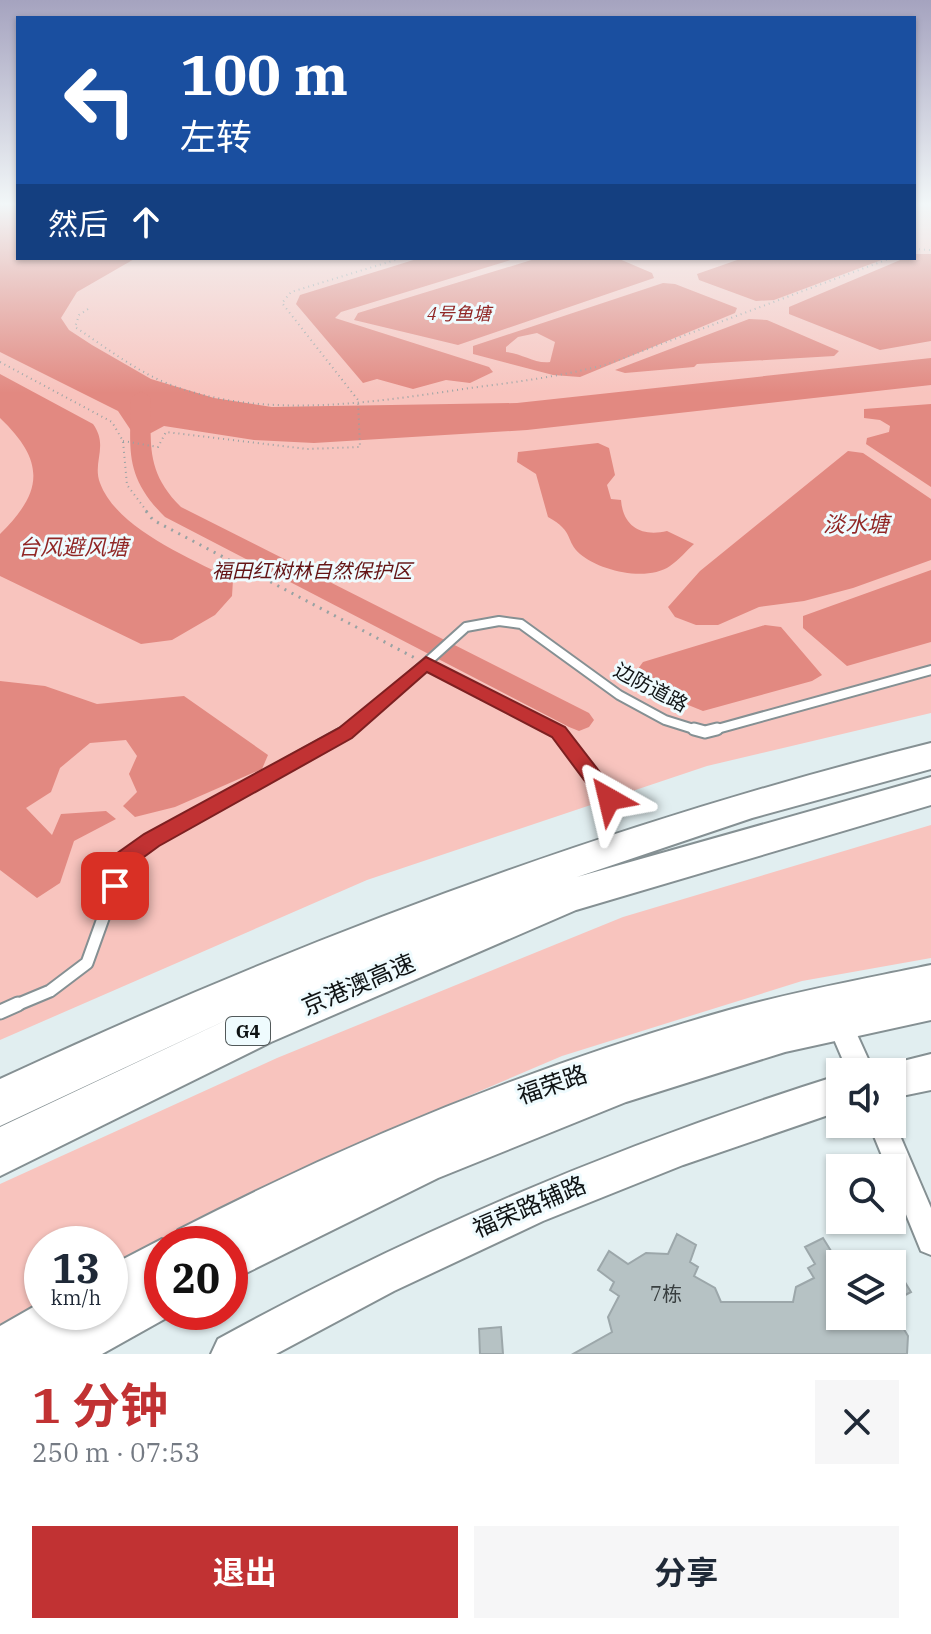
<!DOCTYPE html>
<html lang="zh">
<head>
<meta charset="utf-8">
<style>
	:root { --surface:#fff; --page:#f6f6f7; --text:#1f2937; --muted:#747a83; --accent:#c13233 }
	body { margin:0; font-family:"IBM Plex Serif","Noto Sans SC",serif; background:var(--page); color:var(--text); height:100vh; display:flex; flex-direction:column; font-size:30px; white-space:nowrap }
	* { box-sizing:border-box; margin:0 }
	p { font-size:26px; color:var(--muted) }
	.icon { flex:none; width:44px; height:44px; fill:none; stroke:currentColor; stroke-width:2; stroke-linecap:round; stroke-linejoin:round }
	.map { position:relative; height:1354px; overflow:hidden }
	.drawer { display:flex; flex-direction:column; background:var(--surface); flex:1 }
	.drawer>* { flex:none }
	.banner { position:absolute; left:16px; top:16px; width:900px; height:244px; border-radius:0px; box-shadow:0 2px 6px #0004; background:#1a4fa0; color:#fff; overflow:hidden }
	.fabs { position:absolute; left:826px; top:1058px; display:grid; gap:16px }
	.fabs a { display:grid; place-items:center; width:80px; height:80px; border-radius:0px; background:var(--surface); box-shadow:0 2px 6px #0004; font-size:40px }
	.speed { position:absolute; left:24px; top:1226px; display:flex; gap:16px; font-size:40px; font-weight:700; text-align:center }
	.speed>* { display:grid; place-content:center; width:104px; height:104px; border-radius:50%; background:var(--surface); box-shadow:0 2px 6px #0004; line-height:1 }
	.speed small { font-size:20px; font-weight:400 }
	.speed .limit { border:12px solid #d22; background:#fff; color:#111 }
	.pin { position:absolute; display:grid; place-items:center; width:68px; height:68px; color:#fff; margin:-34px; border-radius:16px; box-shadow:0 4px 12px #0006 }
	.me { position:absolute; width:88px; margin:-44px; rotate:323deg; stroke-linejoin:round; filter:drop-shadow(0 0 6px #0008) }
	.turn { display:flex; align-items:center; gap:28px; height:168px; padding:0 32px; font-size:36px }
	.turn .icon { width:104px; height:104px; stroke-width:2.5 }
	.turn b { display:block; font-size:56px; line-height:68px }
	.then { display:flex; align-items:center; height:76px; padding:0 32px; background:#0003; gap:16px; font-size:30px }
	.round { display:grid; place-items:center; flex:none; width:84px; height:84px; border-radius:0px; background:var(--page) }
	.headline { display:flex; align-items:center; justify-content:space-between; height:136px; padding:0 32px }
	h1 { font-size:48px; font-weight:700; line-height:60px; color:var(--accent) }
	.action { display:flex; gap:16px; margin-top:auto; padding:16px 32px }
	.action a { flex:1; height:92px; border-radius:0px; background:var(--accent); color:#fff; font-size:32px; font-weight:700; line-height:92px; text-align:center }
	.action a+a { background:var(--page); color:var(--text) }
	.map>svg:first-child { display:block }
</style>
</head>
<body>
<div class="map">
<svg width="931" height="1354" viewBox="0 0 931 1354">
	<rect width="100%" height="100%" fill="#e1eef0"/>
	<!-- green -->
	<path fill="#f8c4be" d="M 0,203 L 18,203 L 18,258 L 914,258 L 914,203 L 931,203 L 931,713 L 707,766 L 367,880 L 0,1040 Z
		M 931,825 L 931,958 L 802,981 L 562,1056 L 319,1160 L 110,1271 L 110,1244 L 42,1244 L 42,1308 L 0,1331 L 0,1184 L 277,1058 L 623,917 Z"/>
	<!-- water -->
	<path fill="#e28981" fill-rule="evenodd" d="M 0,203 L 18,203 L 18,258 L 136,258 L 77,292 L 61,318 L 69,330 L 92,345 L 151,379 L 214,398 L 272,407 L 517,403 L 931,358 L 931,385 L 527,430 L 314,443 L 254,440 L 164,426 L 151,433 L 132,432 L 118,411 L 0,352 Z
		M 914,254 L 931,254 L 931,341 L 880,350 L 789,314 L 789,307 L 905,258 L 914,258 Z
		M 420,258 L 517,258 L 341,312 L 335,318 L 489,367 L 493,372 L 470,383 L 446,380 L 413,389 L 377,379 L 363,383 L 296,304 L 300,295 Z
		M 538,258 L 617,258 L 652,273 L 654,278 L 458,345 L 354,320 L 358,313 Z
		M 743,258 L 887,258 L 774,300 L 756,301 L 699,280 L 697,274 Z
		M 663,283 L 675,284 L 737,308 L 735,313 L 580,377 L 553,375 L 473,354 L 473,346 ZM 537,333 L 555,342 L 550,362 C 534,364 522,353 506,352 L 506,347 L 518,337 Z
		M 749,319 L 767,320 L 839,351 L 834,356 L 697,364 L 694,367 L 625,373 L 615,370 Z
		M 0,374 L 93,424 C 109,446 92,462 100,483 C 117,529 192,559 233,580 L 232,596 L 215,615 L 172,640 L 141,644 L 0,576 L 0,534 C 44,491 45,461 0,418 Z
		M 931,404 L 931,487 L 866,444 L 867,438 L 889,432 L 890,426 L 880,420 L 864,418 L 864,409 Z
		M 598,443 L 609,448 L 615,475 L 607,485 L 611,499 L 621,500 C 623,527 642,537 667,531 L 694,544 C 686,551 679,560 670,566 C 647,582 600,571 580,554 C 565,541 575,532 548,517 L 536,474 L 517,462 L 518,452 Z
		M 848,451 L 863,453 L 931,499 L 931,560 L 853,588 L 804,601 L 759,607 L 718,625 L 696,625 L 675,617 L 668,607 L 700,571 Z
		M 931,570 L 931,642 L 847,666 L 803,628 L 803,616 Z
		M 765,625 L 781,627 L 822,675 L 812,681 L 703,711 L 629,681 L 643,662 Z
		M 0,681 L 45,686 L 97,704 L 184,696 L 268,755 L 262,769 L 175,807 L 135,817 L 123,806 L 137,792 L 129,774 L 137,756 L 126,740 L 90,743 L 60,768 L 51,792 L 26,808 L 52,835 L 61,814 L 106,811 L 116,819 L 74,841 L 60,883 L 37,898 L 0,870 Z"/>
	<g fill="none" stroke-linecap="round" stroke-linejoin="round">
		<!-- river -->
		<path fill="#e28981" fill-rule="evenodd" d="M 141,391 L 151,397 C 151,444 145,471 181,507 L 589,713 L 594,720 L 589,727 L 579,731 L 569,727 L 165,517 C 124,476 130,451 131,397 Z"/>
	</g>
	<!-- building -->
	<path fill="#b6c2c4" stroke="#9ca7aa" stroke-width="2" d="M 677,1234 L 696,1245 L 690,1262 L 698,1267 L 694,1276 L 715,1288 L 721,1302 L 793,1302 L 796,1287 L 814,1278 L 808,1268 L 815,1264 L 805,1247 L 823,1238 L 836,1259 L 840,1259 L 840,1316 L 896,1316 L 908,1336 L 907,1354 L 573,1354 L 612,1332 L 608,1317 L 619,1296 L 610,1290 L 614,1282 L 598,1270 L 609,1251 L 628,1264 L 646,1253 L 668,1254 Z
		M 892,1261 L 911,1292 L 892,1302 Z
		M 501,1327 L 503,1354 L 480,1354 L 479,1329 Z"/>
	<g fill="none" stroke-linecap="round" stroke-linejoin="round">
		<!-- lane-far2 casing -->
		<g stroke="#859093" stroke-width="12">
			<path id="lane-far2" d="M 426,663 L 466,627 L 499,621 L 521,624 L 619,695 L 665,720 L 700,731
				M 348,731 L 426,663 L 555,731
				M 710,731 L 931,670"/>
		</g>
		<!-- lane-far1 casing -->
		<g stroke="#859093" stroke-width="15">
			<path id="lane-far1" d="M 552,729 L 558,732 L 609,799
				M 694,729 L 705,732 L 717,729
				M 14,1006 L 50,991 L 87,963 L 124,860 L 152,840 L 350,729"/>
		</g>
		<!-- lane casing -->
		<g stroke="#859093" stroke-width="17">
			<path id="lane" d="M 0,1012 L 18,1004"/>
		</g>
		<!-- street casing -->
		<g stroke="#859093" stroke-width="4">
			<path id="street" d="M 836,1005 L 845,1008 L 874,1072 L 848,1072 L 824,1016 L 827,1008 Z
				M 892,1117 L 931,1208 L 931,1255 L 921,1251 L 892,1180 L 892,1168 L 887,1168 L 869,1124 L 892,1124 Z"/>
		</g>
		<!-- secondary casing -->
		<g stroke="#859093" stroke-width="4">
			<path id="secondary" d="M 931,965 L 931,1020 L 785,1052 L 626,1102 L 438,1178 L 230,1281 L 230,1244 L 162,1244 L 162,1312 L 177,1312 L 102,1354 L 0,1354 L 0,1326 L 42,1302 L 42,1312 L 110,1312 L 110,1266 L 162,1239 L 172,1243 L 178,1230 C 355,1139 538,1064 729,1010 C 796,991 864,979 931,965 Z
				M 931,1054 L 931,1090 L 892,1098 L 892,1072 L 877,1072 L 879,1067 Z
				M 840,1075 L 840,1111 L 683,1165 L 543,1221 L 394,1291 L 276,1354 L 211,1354 L 218,1339 C 417,1230 623,1143 840,1075 Z"/>
		</g>
		<!-- highway casing -->
		<g stroke="#859093" stroke-width="4">
			<path id="highway" d="M 931,743 L 931,769 L 752,818 L 577,877 L 931,777 L 931,805 L 576,910 L 271,1042 L 0,1176 L 0,1127 L 235,1016 L 0,1126 L 0,1079 L 13,1073 C 309,936 614,822 931,743 Z"/>
		</g>
		<!-- path-far1 -->
		<path stroke="#98a2a3" stroke-width="2" stroke-dasharray="1 4" stroke-linecap="butt" d="M 914,249 L 931,250
			M 88,309 L 79,315 L 75,327 C 107,348 138,373 174,386 C 266,420 376,402 470,388 C 517,382 563,376 608,364 L 891,258
			M 0,362 L 112,422 L 123,441 L 127,485 L 148,513
			M 123,441 L 158,447 L 166,432 L 307,449 L 360,447 L 358,400 L 282,303 L 291,292 L 402,258"/>
		<!-- path -->
		<path stroke="#98a2a3" stroke-width="3" stroke-dasharray="2 6" stroke-linecap="butt" d="M 146,511 L 153,520 L 415,658"/>
		<!-- lane-far2 -->
		<use href="#lane-far2" stroke="#fff" stroke-width="8"/>
		<!-- lane-far1 -->
		<use href="#lane-far1" stroke="#fff" stroke-width="11"/>
		<!-- lane -->
		<use href="#lane" stroke="#fff" stroke-width="13"/>
		<!-- street -->
		<use href="#street" fill="#fff" fill-rule="evenodd"/>
		<!-- secondary -->
		<use href="#secondary" fill="#fff" fill-rule="evenodd"/>
		<!-- highway -->
		<use href="#highway" fill="#fff" fill-rule="evenodd"/>
	</g>
	<!-- sky -->
	<linearGradient id="sky" x2="0" y2="1"><stop stop-color="#a5a3bf"/><stop offset="0.52" stop-color="#f2f7f8"/><stop offset="1" stop-color="#f2f7f8" stop-opacity="0"/></linearGradient>
	<rect width="931" height="393" fill="url(#sky)"/>
	<!-- route -->
	<path fill="#c13233" stroke="#7d2021" stroke-width="2" d="M 426,657 L 565,727 L 616,793 L 619,799 L 616,804 L 602,804 L 552,737 L 427,672 L 352,738 L 159,846 L 133,865 L 122,892 L 107,892 L 104,886 L 116,854 L 144,834 L 339,728 Z"/>
	<g text-anchor="middle" dominant-baseline="central" stroke-width="6" stroke-linejoin="round" paint-order="stroke">
		<!-- far-water labels -->
		<g font-size="18" font-style="italic" fill="#912726" stroke="#effbfe">
			<text x="459" y="313">4号鱼塘</text>
		</g>
		<!-- shield labels -->
		<rect fill="#effbfe" stroke="#52595a" stroke-width="2" x="226" y="1017" width="44" height="28" rx="6"/>
		<g font-size="18" font-weight="bold" fill="#0f1314">
			<text x="248" y="1031">G4</text>
		</g>
		<!-- park labels -->
		<g font-size="20" font-style="italic" fill="#641415" stroke="#effbfe">
			<text x="312" y="570">福田红树林自然保护区</text>
		</g>
		<!-- street labels -->
		<g font-size="20" fill="#0f1314" stroke="#effbfe">
			<text transform="translate(651 687) rotate(28)">边防道路</text>
		</g>
		<!-- near-number labels -->
		<g font-size="20" fill="#393f40">
			<text x="666" y="1293">7栋</text>
		</g>
		<!-- water labels -->
		<g font-size="22" font-style="italic" fill="#912726" stroke="#effbfe">
			<text x="856" y="523">淡水塘</text>
			<text x="73" y="546">台风避风塘</text>
		</g>
		<!-- near-street labels -->
		<g font-size="24" fill="#0f1314" stroke="#effbfe">
			<text transform="translate(358 984) rotate(-23)">京港澳高速</text>
			<text transform="translate(552 1084) rotate(-19)">福荣路</text>
			<text transform="translate(529 1206) rotate(-23)">福荣路辅路</text>
		</g>
	</g>
</svg>
<div class="fabs">
<a><svg class="icon" aria-label="sound" viewBox="0 0 24 24"><path d="M4 9h4l5-4v14l-5-4H4zM17 9q2 3 0 6"/></svg></a>
<a><svg class="icon" aria-label="search" viewBox="0 0 24 24"><circle cx="10" cy="10" r="6"/><path d="M15 15l6 6"/></svg></a>
<a><svg class="icon" aria-label="layers" viewBox="0 0 24 24"><path d="M12 4l9 5-9 5-9-5zM3 14l9 5 9-5"/></svg></a>
</div>
<div class="speed"><div>13<small>km/h</small></div><div class="limit">20</div></div>
<div class="pin" style="left:115px;top:886px;background:#d93025"><svg class="icon" aria-label="arrive" viewBox="0 0 24 24"><path d="M6 21V4h12l-3 4 3 4H6"/></svg></div>
<svg class="me" style="left:609px;top:799px" viewBox="-20 -20 40 40"><path d="M0-17L14 15 0 8-14 15z" fill="#c13233" stroke="#fff" stroke-width="4"/></svg>
<div class="banner">
<div class="turn"><svg class="icon" aria-label="left" viewBox="0 0 24 24"><path d="M17 20v-9H6M10 6l-5 5 5 5"/></svg><div><b>100 m</b>左转</div></div>
<div class="then">然后<svg class="icon" aria-label="ahead" viewBox="0 0 24 24"><path d="M12 20V5M6 11l6-6 6 6"/></svg></div>
</div>
</div>
<section class="drawer">
<div class="headline"><div><h1>1 分钟</h1><p>250 m · 07:53</p></div><a class="round"><svg class="icon" aria-label="close" viewBox="0 0 24 24"><path d="M6 6l12 12M18 6L6 18"/></svg></a></div>
<div class="action"><a>退出</a><a>分享</a></div>
</section>
</body>
</html>
